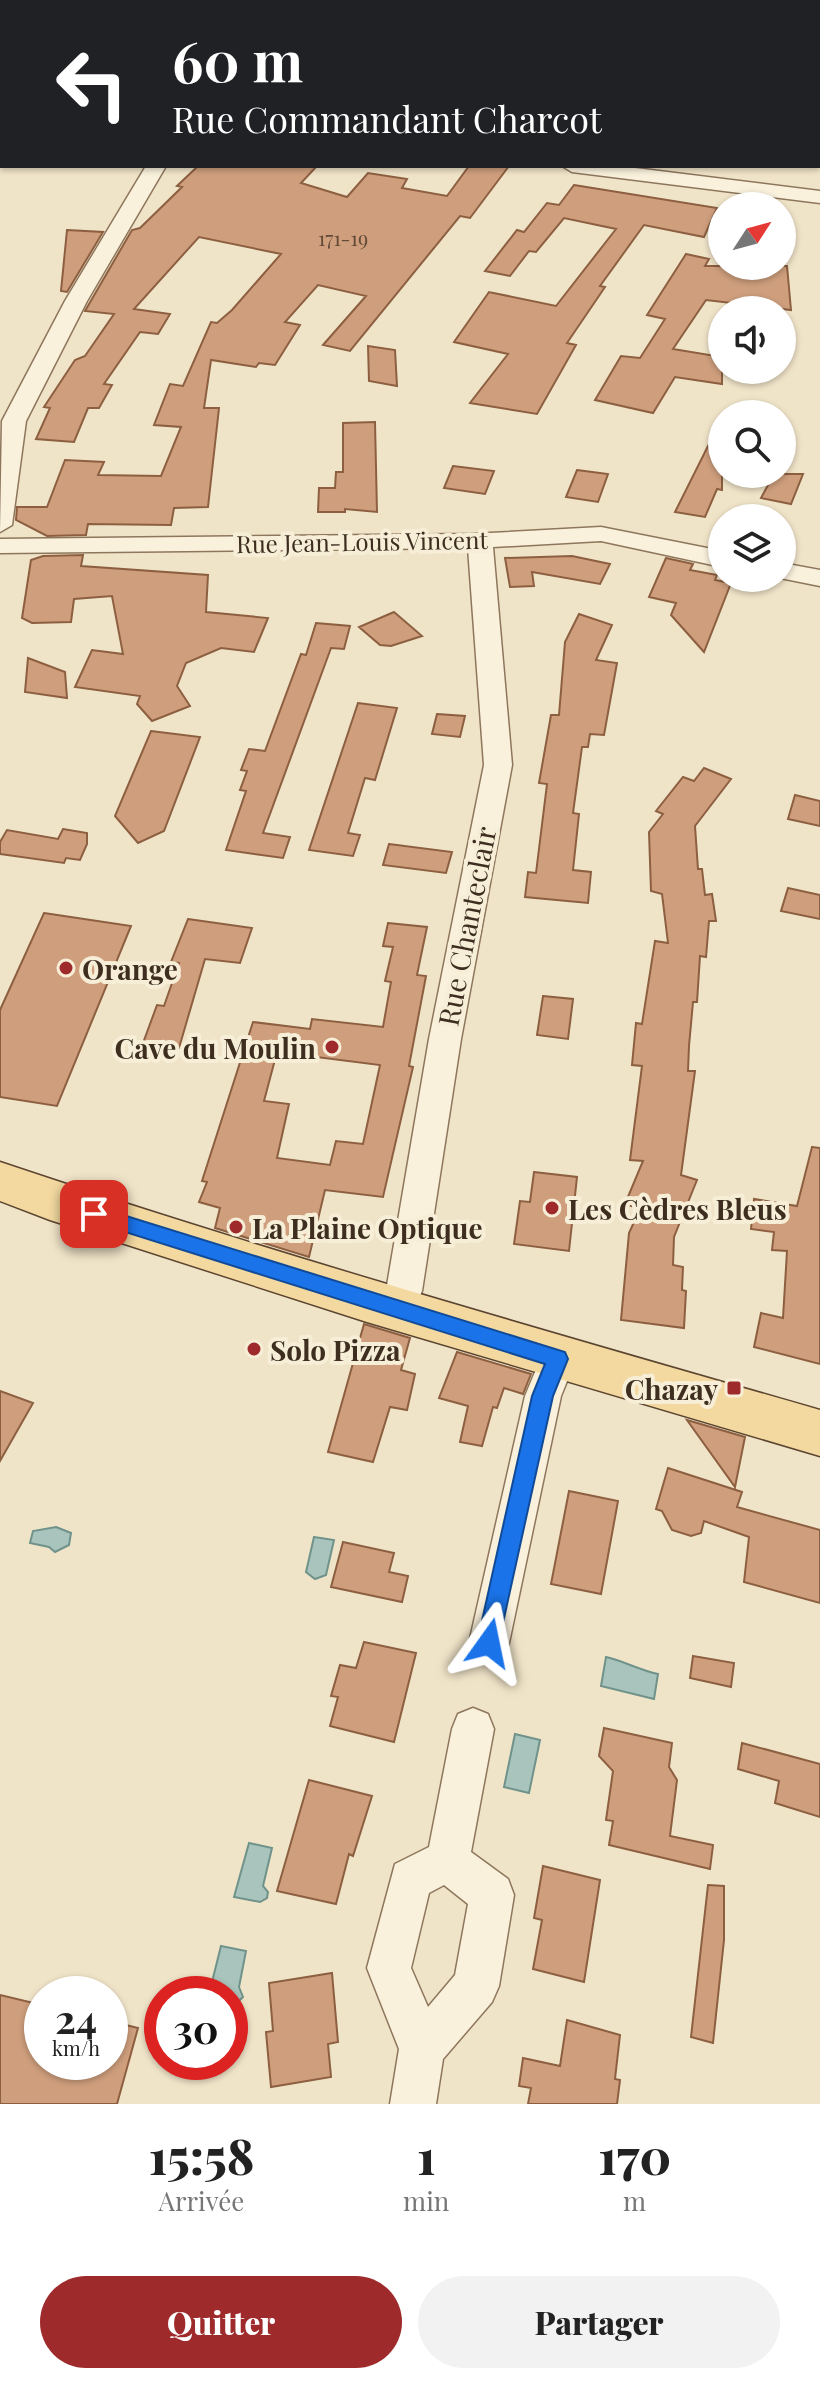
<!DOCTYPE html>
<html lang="fr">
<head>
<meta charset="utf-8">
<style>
	:root { --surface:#fff; --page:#f2f2f2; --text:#222; --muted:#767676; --accent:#9e2a2b }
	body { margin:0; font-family:"Playfair Display",serif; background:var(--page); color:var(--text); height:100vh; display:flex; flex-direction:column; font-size:30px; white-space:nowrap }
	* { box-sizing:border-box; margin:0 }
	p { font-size:26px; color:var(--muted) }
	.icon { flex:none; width:44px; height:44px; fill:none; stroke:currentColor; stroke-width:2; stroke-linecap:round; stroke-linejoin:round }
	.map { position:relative; height:2104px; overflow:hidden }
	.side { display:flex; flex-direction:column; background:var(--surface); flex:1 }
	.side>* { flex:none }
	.hud { position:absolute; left:0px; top:0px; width:820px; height:168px; box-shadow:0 2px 6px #0004; background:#202124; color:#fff; overflow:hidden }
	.needle { width:52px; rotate:54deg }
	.controls { position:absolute; left:708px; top:192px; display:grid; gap:16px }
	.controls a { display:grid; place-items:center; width:88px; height:88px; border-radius:50%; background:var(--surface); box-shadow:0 2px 6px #0004; font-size:40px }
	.speed { position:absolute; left:24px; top:1976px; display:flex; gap:16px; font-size:40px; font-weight:700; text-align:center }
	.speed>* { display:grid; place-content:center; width:104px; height:104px; border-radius:50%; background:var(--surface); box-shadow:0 2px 6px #0004; line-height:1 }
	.speed small { font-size:20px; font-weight:400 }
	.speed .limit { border:12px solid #d22; background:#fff; color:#111 }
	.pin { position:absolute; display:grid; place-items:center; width:68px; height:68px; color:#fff; margin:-34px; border-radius:16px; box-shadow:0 4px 12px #0006 }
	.me { position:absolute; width:88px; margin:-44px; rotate:12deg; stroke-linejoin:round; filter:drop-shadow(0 0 6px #0008) }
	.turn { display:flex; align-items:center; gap:28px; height:168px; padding:0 40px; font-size:36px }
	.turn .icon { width:104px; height:104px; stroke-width:2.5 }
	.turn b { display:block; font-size:56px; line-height:68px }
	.eta { display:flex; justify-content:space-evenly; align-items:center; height:136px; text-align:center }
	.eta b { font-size:48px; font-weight:800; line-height:56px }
	.action { display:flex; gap:16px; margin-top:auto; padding:16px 40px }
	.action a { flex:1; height:92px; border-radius:48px; background:var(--accent); color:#fff; font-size:32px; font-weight:800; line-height:92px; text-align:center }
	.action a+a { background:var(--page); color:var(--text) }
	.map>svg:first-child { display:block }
</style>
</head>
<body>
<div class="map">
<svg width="820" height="2104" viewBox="0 0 820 2104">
	<rect width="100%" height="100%" fill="#f0e4c8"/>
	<!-- water -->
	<path fill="#a9c4bc" stroke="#6f938a" stroke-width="2" d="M 56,1527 L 71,1533 L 69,1545 L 55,1552 L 49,1547 L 30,1543 L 33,1531 Z
		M 314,1537 L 334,1540 L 326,1575 L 315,1579 L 306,1572 Z
		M 606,1657 C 624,1661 639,1670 658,1674 L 654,1699 L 601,1686 Z
		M 515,1734 L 540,1740 L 529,1793 L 504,1787 Z
		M 249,1843 L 272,1848 L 263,1886 L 268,1892 L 267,1898 L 260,1902 L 234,1897 Z
		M 221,1946 L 246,1951 L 239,1987 L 243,1997 L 234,2006 L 230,2005 L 230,1994 L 209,1994 Z"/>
	<!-- building -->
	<path fill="#cf9f7d" stroke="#8d5f41" stroke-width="2" fill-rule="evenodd" d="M 198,166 L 317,166 L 301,183 L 347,197 L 368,173 L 407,179 L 402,188 L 447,196 L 469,166 L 509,166 L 470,218 L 460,216 L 350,351 L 323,345 L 366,296 L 318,285 L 285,322 L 300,325 L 275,365 L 259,363 L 256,367 L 211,360 L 204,408 L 219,408 L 208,507 L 174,508 L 171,525 L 88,524 L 86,535 L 47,536 L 16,520 L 17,507 L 47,507 L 65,460 L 104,462 L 98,475 L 161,476 L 181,427 L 154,425 L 170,384 L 183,386 L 211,322 L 217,323 L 232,310 L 281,254 L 199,237 L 134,309 L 170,314 L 158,334 L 140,332 L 104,384 L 112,385 L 99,408 L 88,408 L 74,442 L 36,439 L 50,408 L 44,407 L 75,360 L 85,356 L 114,314 L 85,311 L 132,230 L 140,228 L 182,187 L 177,186 Z
		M 574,185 L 717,208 L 704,237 L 644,225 L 600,286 L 605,287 L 567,343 L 576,345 L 537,414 L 470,403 L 508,354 L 454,342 L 489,292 L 556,306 L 616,229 L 564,218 L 536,252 L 529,251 L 510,276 L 485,271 L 517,230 L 524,232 L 547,203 L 559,205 Z
		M 67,230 L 103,232 L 67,292 L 61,291 Z
		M 686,254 L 709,259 L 705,266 L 787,266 L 791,310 L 706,300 L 673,349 L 722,357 L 722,384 L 675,377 L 653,413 L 595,400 L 621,356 L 640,358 L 665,319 L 647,315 Z
		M 368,346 L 395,350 L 397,386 L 369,381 Z
		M 722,418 L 722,490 L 717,489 L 705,517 L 675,512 Z
		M 375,422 L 377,512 L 345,509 L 345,512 L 318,512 L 319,488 L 335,488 L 336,472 L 343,472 L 343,423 Z
		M 453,466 L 494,471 L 485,494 L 444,488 Z
		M 577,470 L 608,474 L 598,502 L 566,497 Z
		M 774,474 L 803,474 L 791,504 L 761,498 Z
		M 83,555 L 81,566 L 208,575 L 206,612 L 268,618 L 254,652 L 221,648 L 186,663 L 177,686 L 190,706 L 152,721 L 137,704 L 140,696 L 75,687 L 92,650 L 123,654 L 112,596 L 74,599 L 71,622 L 32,623 L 22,618 L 31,560 L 43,556 Z
		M 572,556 L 610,564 L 600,584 L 532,572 L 534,586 L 510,587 L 505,558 Z
		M 666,558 L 693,564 L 690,570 L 717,575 L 715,580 L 731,583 L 704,652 L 671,615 L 676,603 L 649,597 Z
		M 394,612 L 422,636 L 391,646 L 380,645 L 359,627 Z
		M 579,614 L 612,625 L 596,660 L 617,663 L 604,735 L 590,734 L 588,747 L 582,747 L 573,813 L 579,814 L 573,870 L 591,872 L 588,903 L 525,897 L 528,872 L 536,873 L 547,784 L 539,783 L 551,715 L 559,715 L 565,642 Z
		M 316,623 L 350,626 L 344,649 L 331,648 L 263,833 L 290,837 L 283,858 L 226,850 L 246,791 L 240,790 L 247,771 L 241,770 L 249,749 L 265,751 L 301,654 L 306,655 Z
		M 28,658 L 65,672 L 67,698 L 25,692 Z
		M 358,703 L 397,708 L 375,780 L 365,778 L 348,833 L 360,835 L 353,856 L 309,850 Z
		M 437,714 L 465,716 L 460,737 L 432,734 Z
		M 151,731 L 200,737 L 164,831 L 138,843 L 115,816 Z
		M 704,768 L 731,779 L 695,826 L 698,869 L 702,869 L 705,895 L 712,894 L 716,921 L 709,921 L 706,957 L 700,956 L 697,1002 L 693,1002 L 689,1046 L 688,1071 L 695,1071 L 681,1175 L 697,1180 L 674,1237 L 673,1265 L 683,1267 L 682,1290 L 686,1291 L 684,1328 L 621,1320 L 629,1233 L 640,1209 L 625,1204 L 643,1161 L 630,1160 L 642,1066 L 632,1065 L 636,1023 L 642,1024 L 655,941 L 668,943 L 662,894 L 651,891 L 649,832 L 663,814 L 656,811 L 683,777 L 694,781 Z
		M 795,795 L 820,801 L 820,826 L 788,819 Z
		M 63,829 L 87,833 L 87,844 L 80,860 L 66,858 L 64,863 L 0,854 L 0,842 L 7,830 L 58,839 Z
		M 389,844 L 452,852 L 446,873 L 383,865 Z
		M 788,888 L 820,895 L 820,919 L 781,911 Z
		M 44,913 L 131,926 L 57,1106 L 0,1097 L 0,1010 Z
		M 188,919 L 252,928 L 240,963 L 205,959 L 179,1048 L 172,1047 L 168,1058 L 139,1054 L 157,1005 L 164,1006 L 179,963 L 171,962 Z
		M 388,923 L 427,927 L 417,975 L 426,976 L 409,1066 L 413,1067 L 383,1197 L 325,1190 L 309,1257 L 215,1228 L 220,1208 L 199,1202 L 207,1182 L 202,1181 L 253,1022 L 310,1029 L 312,1019 L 383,1027 L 391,982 L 385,981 L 393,947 L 383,946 ZM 277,1052 L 380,1065 L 363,1144 L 336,1141 L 330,1165 L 277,1158 L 289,1104 L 264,1101 Z
		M 543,996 L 573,999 L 568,1039 L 537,1035 Z
		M 812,1147 L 820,1148 L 820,1364 L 754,1347 L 761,1313 L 783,1318 L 787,1251 L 772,1250 L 774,1232 L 751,1229 L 754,1199 L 797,1206 Z
		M 534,1172 L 577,1177 L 569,1251 L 514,1244 L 520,1201 L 530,1202 Z
		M 364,1324 L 410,1338 L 401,1370 L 415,1374 L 407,1410 L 390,1407 L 373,1462 L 328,1452 Z
		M 457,1352 L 531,1374 L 523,1394 L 504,1388 L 497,1408 L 493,1407 L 482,1446 L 460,1442 L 468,1406 L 439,1398 Z
		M 0,1391 L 33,1403 L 0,1461 Z
		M 687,1420 L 745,1437 L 735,1487 Z
		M 668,1468 L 742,1492 L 737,1507 L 820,1530 L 820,1603 L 744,1582 L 749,1537 L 704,1521 L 701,1533 L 691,1536 L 672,1530 L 662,1511 L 656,1509 Z
		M 569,1491 L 618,1501 L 601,1594 L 551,1584 Z
		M 343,1542 L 394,1553 L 389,1572 L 408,1576 L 402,1602 L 331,1587 Z
		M 364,1642 L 416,1653 L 394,1742 L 330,1726 L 338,1697 L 331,1696 L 340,1665 L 356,1668 Z
		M 693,1656 L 734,1663 L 731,1687 L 690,1678 Z
		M 604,1728 L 672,1743 L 669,1767 L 677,1780 L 670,1836 L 713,1845 L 710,1869 L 609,1845 L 613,1821 L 606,1820 L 613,1771 L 599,1756 Z
		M 742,1743 L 820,1764 L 820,1817 L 775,1803 L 779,1781 L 738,1769 Z
		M 309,1780 L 372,1796 L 353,1856 L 349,1854 L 336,1904 L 277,1891 Z
		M 543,1866 L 600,1880 L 584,1982 L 533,1969 L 542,1920 L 534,1918 Z
		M 708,1885 L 724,1886 L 724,1940 L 713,2043 L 691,2037 Z
		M 332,1973 L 338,2042 L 328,2044 L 331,2077 L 271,2087 L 266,2032 L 273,2031 L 269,1983 Z
		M 0,1995 L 42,2005 L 42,2062 L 110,2062 L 110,2021 L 138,2028 L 117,2104 L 0,2104 Z
		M 567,2020 L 620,2035 L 615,2079 L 620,2080 L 617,2104 L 528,2104 L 531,2088 L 519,2086 L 523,2058 L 560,2066 Z"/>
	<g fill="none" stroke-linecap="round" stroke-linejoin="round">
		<!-- street casing -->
		<g stroke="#8d765c" stroke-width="3">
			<path id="street" d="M 0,0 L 16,0 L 16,2 L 2,2 L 2,6 Z
				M 146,166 L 166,166 L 87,301 L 26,421 L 12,525 L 0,532 L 2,421 L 65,301 Z
				M 562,166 L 619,166 L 820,191 L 820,203 L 572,172 Z
				M 601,527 L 722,551 L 722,567 L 601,541 L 493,547 L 512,765 L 461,1039 L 422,1291 L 409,1321 L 396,1325 L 383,1321 L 378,1310 L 386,1291 L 429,1039 L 484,765 L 468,548 L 0,553 L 0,539 L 471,534 Z
				M 782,563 L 820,570 L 820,586 L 780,578 Z
				M 558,1343 L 571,1348 L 576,1359 L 561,1396 L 509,1643 L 503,1657 L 489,1662 L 475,1657 L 469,1643 L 525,1396 L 545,1348 Z
				M 473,1708 L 488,1714 L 494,1729 L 471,1852 L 508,1879 L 514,1895 L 499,1986 L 492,2002 L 443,2059 L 436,2104 L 390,2104 L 399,2049 L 367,1968 L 395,1864 L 429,1847 L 452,1729 L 458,1714 ZM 444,1885 L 468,1904 L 455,1975 L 428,2007 L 411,1968 L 429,1893 Z"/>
		</g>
		<!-- primary casing -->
		<g stroke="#5b4430" stroke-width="3">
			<path id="primary" d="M 0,1162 C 271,1253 545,1331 820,1410 L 820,1456 L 367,1322 L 50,1220 L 0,1201 Z"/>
		</g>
		<!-- street -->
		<use href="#street" fill="#faf1dc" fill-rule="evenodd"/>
		<!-- primary -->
		<use href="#primary" fill="#f3d9a0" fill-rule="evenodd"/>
	</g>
	<!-- route -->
	<path fill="#1a73e8" stroke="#114b97" stroke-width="2" d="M 94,1206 L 565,1352 L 568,1359 L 553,1396 L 497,1650 L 489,1654 L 481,1650 L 477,1643 L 532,1396 L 545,1364 L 87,1220 L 84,1214 L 87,1209 Z"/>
	<!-- markers -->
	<g fill="#9e2a2b" stroke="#f7eed8" stroke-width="3">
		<circle cx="66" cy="968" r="8"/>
		<circle cx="332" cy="1047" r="8"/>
		<circle cx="552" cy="1208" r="8"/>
		<circle cx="236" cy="1227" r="8"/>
		<circle cx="254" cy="1349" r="8"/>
		<rect x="726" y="1380" width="16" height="16" rx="4"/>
	</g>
	<g text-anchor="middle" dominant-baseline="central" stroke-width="8" stroke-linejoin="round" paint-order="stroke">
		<!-- far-number labels -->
		<g font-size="20" fill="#624a37">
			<text x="343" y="237">171-19</text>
		</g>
		<!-- far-street labels -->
		<g font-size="24" fill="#3d2e20" stroke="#f7eed8">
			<text transform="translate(362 541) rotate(-1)">Rue Jean-Louis Vincent</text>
		</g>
		<!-- street labels -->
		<g font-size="28" fill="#3d2e20" stroke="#f7eed8">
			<text transform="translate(466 926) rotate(-79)">Rue Chanteclair</text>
		</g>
		<!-- poi labels -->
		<g font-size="28" font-weight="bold" fill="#3d2e20" stroke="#f7eed8" text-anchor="start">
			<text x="82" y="968">Orange</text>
			<text x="316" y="1047" text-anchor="end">Cave du Moulin</text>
			<text x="568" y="1208">Les Cèdres Bleus</text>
			<text x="252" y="1227">La Plaine Optique</text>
			<text x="270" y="1349">Solo Pizza</text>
			<text x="718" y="1388" text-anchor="end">Chazay</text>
		</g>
	</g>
</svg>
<div class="controls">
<a><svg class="needle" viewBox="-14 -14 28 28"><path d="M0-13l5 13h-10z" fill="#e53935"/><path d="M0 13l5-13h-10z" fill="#767676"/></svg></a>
<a><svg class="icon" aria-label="sound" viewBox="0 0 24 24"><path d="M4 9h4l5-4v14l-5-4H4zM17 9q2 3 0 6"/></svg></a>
<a><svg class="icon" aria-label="search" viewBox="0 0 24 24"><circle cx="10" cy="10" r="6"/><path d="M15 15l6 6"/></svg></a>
<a><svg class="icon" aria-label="layers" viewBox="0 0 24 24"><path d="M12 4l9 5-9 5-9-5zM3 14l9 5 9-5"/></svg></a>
</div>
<div class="speed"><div>24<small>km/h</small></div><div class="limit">30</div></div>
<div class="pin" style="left:94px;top:1214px;background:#d93025"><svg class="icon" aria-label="arrive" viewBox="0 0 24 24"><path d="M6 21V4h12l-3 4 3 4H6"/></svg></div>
<svg class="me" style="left:489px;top:1643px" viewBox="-20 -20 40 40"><path d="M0-17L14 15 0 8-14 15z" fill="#1a73e8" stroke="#fff" stroke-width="4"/></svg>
<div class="hud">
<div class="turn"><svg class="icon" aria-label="left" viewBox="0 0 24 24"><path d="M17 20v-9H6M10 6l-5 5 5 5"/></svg><div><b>60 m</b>Rue Commandant Charcot</div></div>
</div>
</div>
<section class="side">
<div class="eta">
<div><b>15:58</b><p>Arrivée</p></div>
<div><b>1</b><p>min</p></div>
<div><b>170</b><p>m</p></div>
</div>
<div class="action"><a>Quitter</a><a>Partager</a></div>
</section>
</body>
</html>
